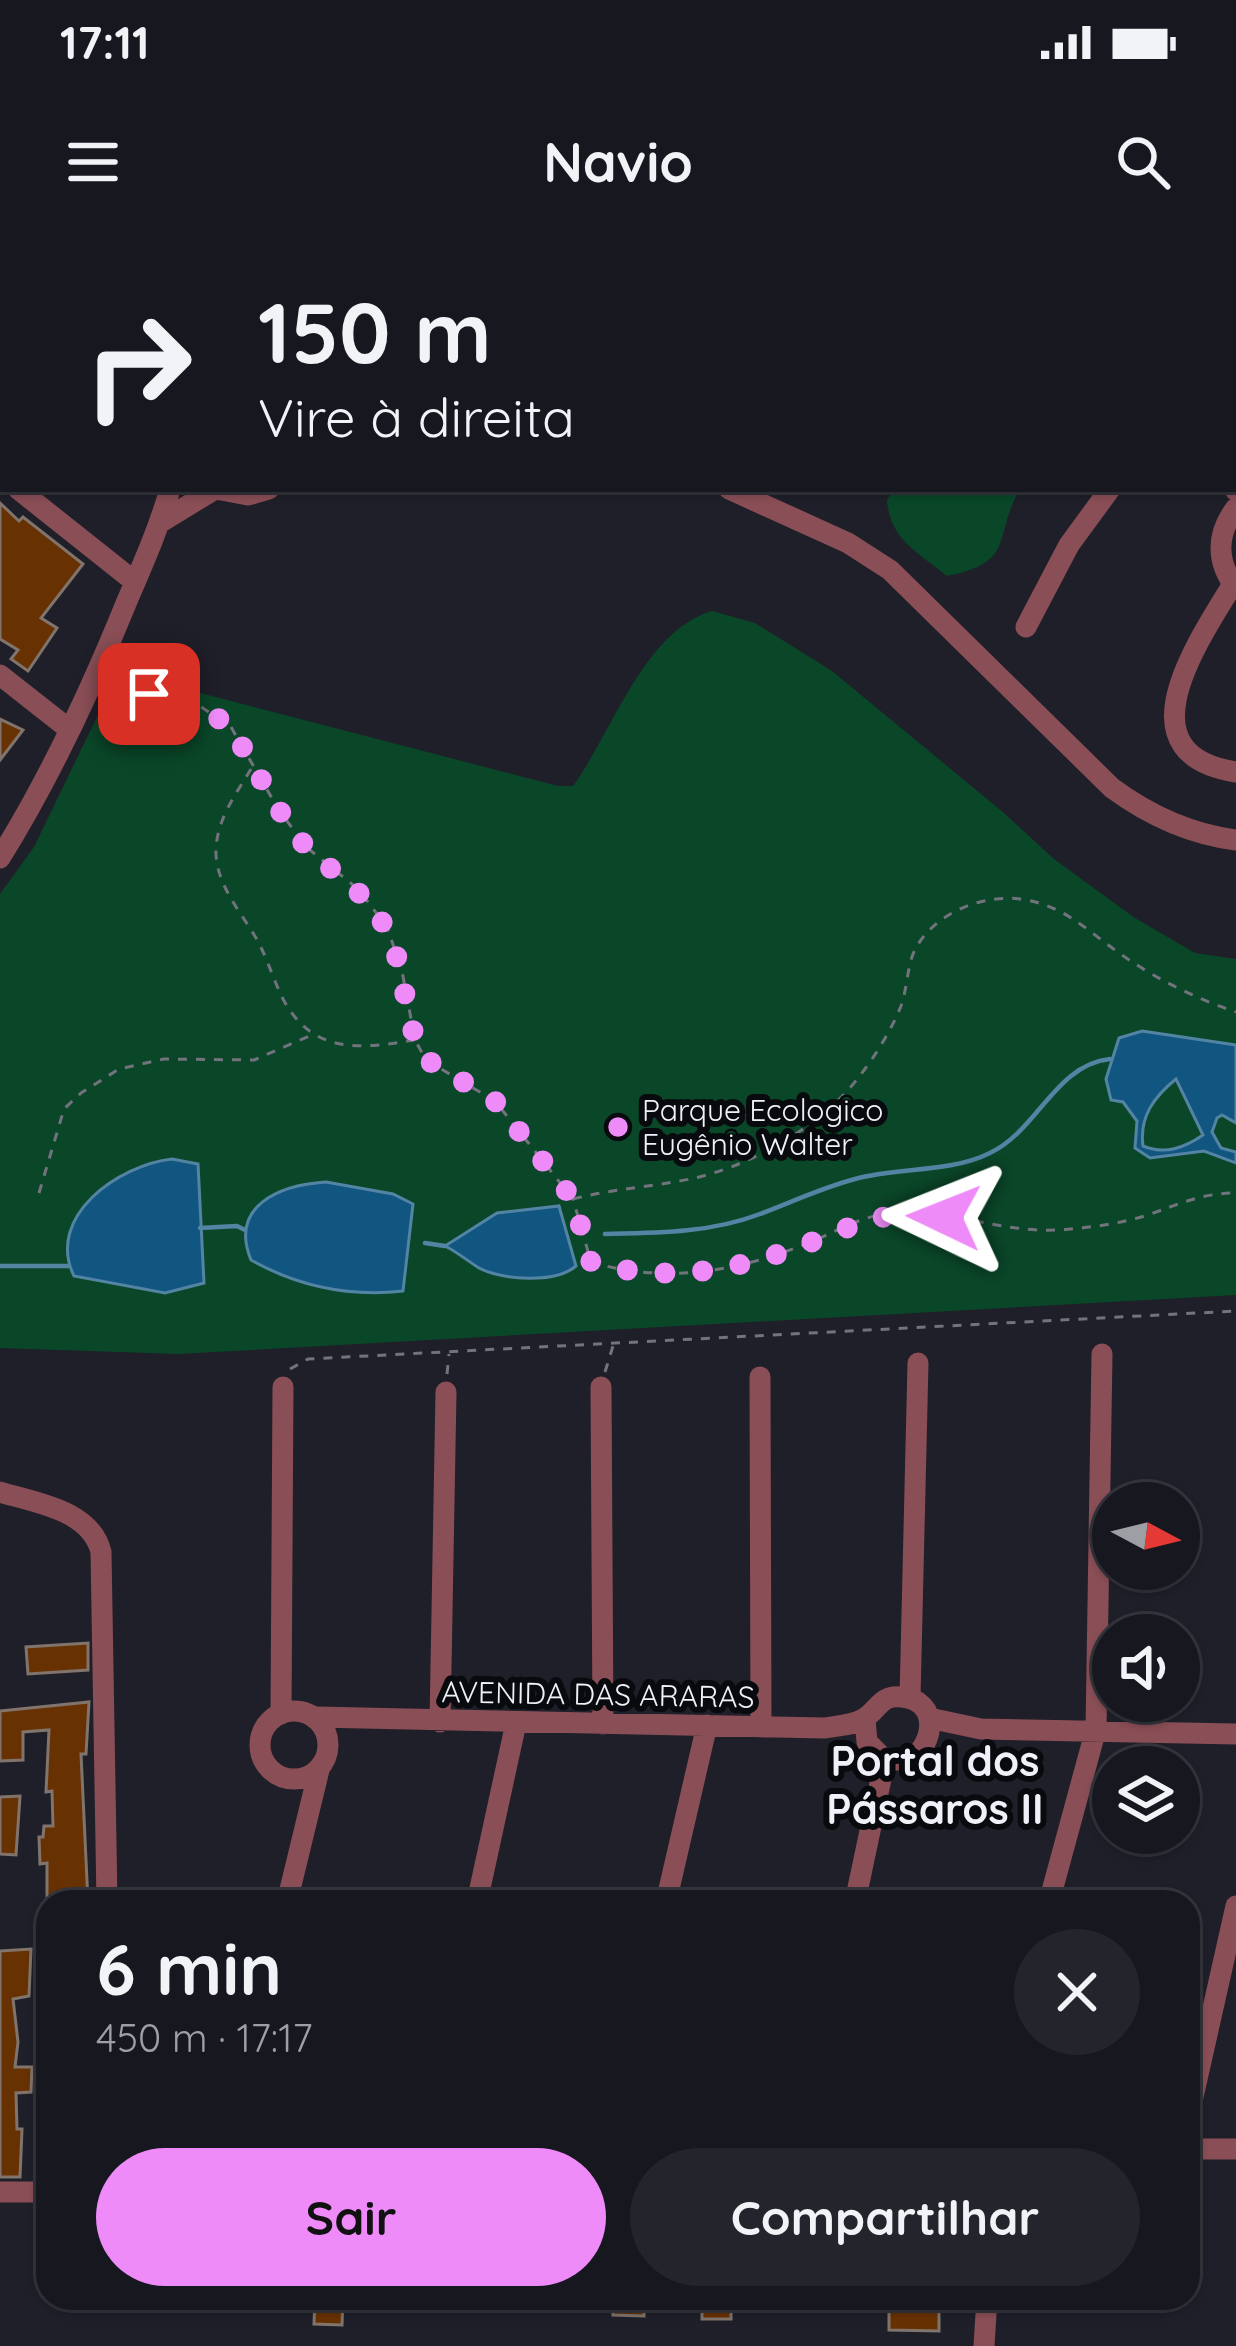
<!DOCTYPE html>
<html lang="pt">
<head>
<meta charset="utf-8">
<style>
	:root { --surface:#16171f; --page:#23242c; --text:#f1f3f6; --muted:#9e9fa4; --line:#35363d; --accent:#ee8bf8 }
	body { margin:0; font-family:Quicksand,sans-serif; background:var(--page); color:var(--text); height:100vh; display:flex; flex-direction:column; font-size:45px; white-space:nowrap }
	* { box-sizing:border-box; margin:0 }
	p { font-size:39px; color:var(--muted) }
	.icon { flex:none; width:66px; height:66px; fill:none; stroke:currentColor; stroke-width:2; stroke-linecap:round; stroke-linejoin:round }
	.map { position:relative; flex:1; overflow:hidden }
	.details { position:absolute; left:36px; top:1650px; width:1164px; height:420px; display:flex; flex-direction:column; background:var(--surface); border-radius:36px; box-shadow:0 3px 9px #0004,0 0 0 3px var(--line) }
	.details>* { flex:none }
	.hud { position:absolute; left:0px; top:0px; width:1236px; height:252px; box-shadow:0 3px 9px #0004,0 0 0 3px var(--line); background:#16171f; color:var(--text); overflow:hidden }
	.needle { width:78px; rotate:97deg }
	.controls { position:absolute; left:1092px; top:1242px; display:grid; gap:24px }
	.controls a { display:grid; place-items:center; width:108px; height:108px; border-radius:50%; background:var(--surface); box-shadow:0 3px 9px #0004,0 0 0 3px var(--line); font-size:60px }
	.pin { position:absolute; display:grid; place-items:center; width:102px; height:102px; color:#fff; margin:-51px; border-radius:24px; box-shadow:0 6px 18px #0006 }
	.me { position:absolute; width:132px; margin:-66px; rotate:272deg; stroke-linejoin:round; filter:drop-shadow(0 0 9px #0008) }
	.turn { display:flex; align-items:center; gap:42px; height:252px; padding:0 60px; font-size:54px }
	.turn .icon { width:156px; height:156px; stroke-width:2.5 }
	.turn b { display:block; font-size:84px; line-height:102px }
	.round { display:grid; place-items:center; flex:none; width:126px; height:126px; border-radius:63px; background:var(--page) }
	.head { display:flex; align-items:center; justify-content:space-between; height:204px; padding:0 60px }
	h1 { font-size:72px; font-weight:700; line-height:90px }
	.button { display:flex; gap:24px; margin-top:auto; padding:24px 60px }
	.button a { flex:1; height:138px; border-radius:72px; background:var(--accent); color:#111; font-size:48px; font-weight:700; line-height:138px; text-align:center }
	.button a+a { background:var(--page); color:var(--text) }
	.status { display:flex; justify-content:space-between; align-items:center; height:84px; padding:0 60px; background:var(--surface); direction:ltr }
	.status svg { height:33px; fill:currentColor }
	header { display:flex; justify-content:space-between; align-items:center; height:156px; padding:0 60px; background:var(--surface); font-size:54px; font-weight:700 }
	.map>svg:first-child { display:block }
</style>
</head>
<body>
<div class="status"><b>17:11</b><svg viewBox="0 0 49 12"><path d="M0 12V9h3v3zM5 12V6h3v6zM10 12V3h3v9zM15 12V0h3v12zM26 1h20v11H26zM47 4h2v5h-2z"/></svg></div>
<header><svg class="icon" aria-label="menu" viewBox="0 0 24 24"><path d="M4 6h16M4 12h16M4 18h16"/></svg>Navio<svg class="icon" aria-label="search" viewBox="0 0 24 24"><circle cx="10" cy="10" r="6"/><path d="M15 15l6 6"/></svg></header>
<div class="map">
<svg width="1236" height="2106" viewBox="0 0 1236 2106">
	<rect width="100%" height="100%" fill="#1e1f29"/>
	<!-- green -->
	<path fill="#0a4729" d="M 894,249 L 1020,249 C 992,298 1017,322 947,336 C 918,312 890,300 887,260 Z
		M 712,371 L 755,383 L 832,431 L 1004,573 L 1054,619 L 1135,678 L 1195,713 L 1236,719 L 1236,1055 L 178,1114 L 0,1108 L 0,654 L 34,607 L 109,452 L 127,434 L 558,546 L 573,546 C 613,491 644,391 712,371 Z"/>
	<!-- water -->
	<path fill="#105680" stroke="#5384a4" stroke-width="3" fill-rule="evenodd" d="M 1142,791 L 1236,805 L 1236,883 L 1222,875 L 1217,878 L 1212,892 L 1221,908 L 1236,912 L 1236,923 L 1204,911 L 1150,918 L 1135,908 L 1137,881 L 1123,862 L 1111,860 L 1106,839 L 1119,798 ZM 1176,839 L 1203,895 C 1184,908 1165,915 1143,906 C 1139,876 1155,856 1176,839 Z
		M 172,919 L 198,924 L 204,1043 L 165,1053 L 74,1036 C 45,976 119,925 172,919 Z
		M 326,942 L 393,954 L 413,964 L 403,1051 C 349,1057 299,1047 251,1020 C 229,966 279,945 326,942 Z
		M 559,966 L 576,1026 C 555,1044 503,1040 479,1028 C 468,1021 457,1012 445,1006 L 497,973 Z"/>
	<g fill="none" stroke-linecap="round" stroke-linejoin="round">
		<!-- stream -->
		<path stroke="#5384a4" stroke-width="4.5" d="M 200,988 L 237,986 L 245,990
			M 605,994 C 657,993 710,993 760,974 C 792,962 821,948 855,939 C 898,927 950,933 990,913 C 1038,890 1055,825 1110,819
			M 425,1003 L 445,1006
			M 0,1026 L 69,1026"/>
	</g>
	<!-- building -->
	<path fill="#683102" stroke="#80746c" stroke-width="3" d="M 0,263 L 19,281 L 23,277 L 83,324 L 41,378 L 57,388 L 28,431 L 11,419 L 18,410 L 0,399 Z
		M 0,479 L 23,490 L 0,520 Z
		M 88,1403 L 88,1430 L 28,1434 L 26,1407 Z
		M 89,1462 L 86,1514 L 81,1514 L 88,1662 L 47,1662 L 47,1623 L 40,1624 L 39,1597 L 43,1597 L 44,1586 L 53,1586 L 52,1551 L 46,1552 L 49,1490 L 23,1492 L 23,1520 L 0,1521 L 0,1471 Z
		M 20,1556 L 16,1615 L 0,1614 L 0,1557 Z
		M 31,1709 L 29,1756 L 13,1759 L 18,1802 L 15,1827 L 32,1827 L 31,1852 L 16,1853 L 17,1889 L 22,1889 L 20,1937 L 0,1937 L 0,1711 Z
		M 315,2058 L 343,2058 L 342,2085 L 314,2084 Z
		M 613,2058 L 644,2058 L 644,2076 L 613,2075 Z
		M 702,2058 L 731,2058 L 731,2079 L 702,2079 Z
		M 889,2058 L 939,2058 L 939,2091 L 889,2090 Z"/>
	<g fill="none" stroke-linecap="round" stroke-linejoin="round">
		<!-- path -->
		<path stroke="#72737c" stroke-width="3" stroke-dasharray="9 9" stroke-linecap="butt" d="M 115,443 L 194,462 L 231,487 L 277,567 L 305,606 L 358,649 L 387,687 L 402,731 L 415,800 L 426,820 L 495,861 L 573,959 L 591,1022 C 665,1044 735,1032 806,1004 C 831,994 856,979 883,974 C 942,966 999,993 1057,990 C 1088,988 1119,984 1148,975 C 1179,964 1202,953 1236,953
			M 251,529 C 235,556 215,581 216,615 C 218,647 241,672 256,698 C 267,717 273,739 283,759 C 313,815 361,809 414,800
			M 39,953 L 64,869 L 81,853 L 119,829 L 164,819 L 254,820 L 314,794
			M 573,959 C 612,949 651,947 690,939 C 752,926 820,887 859,837 C 875,816 891,791 901,766 C 907,749 907,730 913,714 C 930,675 980,654 1020,659 C 1065,665 1087,691 1122,715 C 1156,739 1197,759 1236,772
			M 290,1129 L 308,1119 L 1236,1071
			M 605,1132 L 613,1106
			M 447,1134 L 449,1114"/>
		<!-- minor -->
		<path stroke="#8a4e56" stroke-width="21" d="M 288,0 L 292,3
			M 681,0 L 683,3
			M 1045,0 L 1047,3
			M 331,3 L 333,0
			M 484,3 L 486,0
			M 899,3 L 902,0
			M 1164,3 L 1170,0
			M 0,17 L 3,19
			M 1233,148 L 1236,146
			M 0,235 L 3,237
			M 1233,247 L 1236,251
			M 18,249 L 135,342
			M 216,249 L 248,255 L 269,249
			M 729,249 L 848,303 L 890,330 L 1112,548 C 1150,576 1189,594 1236,600
			M 1236,268 C 1216,294 1216,322 1236,348
			M 161,282 L 215,249
			M 1233,344 C 1197,403 1120,514 1236,532
			M 1026,387 L 1069,305 L 1110,249
			M 0,435 L 70,490
			M 0,618 C 51,536 91,450 127,361 C 143,324 159,288 170,249
			M 760,1137 L 761,1487
			M 601,1147 L 603,1484
			M 0,1252 C 36,1263 91,1270 101,1312 L 107,1662
			M 910,1458 L 918,1123
			M260 1505a34 34 0 1 1 68 0a34 34 0 1 1-68 0Z
			M 281,1474 L 283,1147
			M 317,1477 L 825,1488 C 836,1486 854,1485 863,1479 C 878,1471 880,1454 902,1457 C 940,1461 935,1504 910,1520 L 885,1520 L 867,1502 L 865,1479
			M 929,1478 L 981,1489 L 1236,1494
			M 440,1482 L 446,1152
			M 287,1662 L 319,1530
			M 477,1662 L 516,1483
			M 666,1662 L 707,1485
			M 855,1662 L 885,1520
			M 1049,1662 L 1096,1489 L 1102,1114
			M 1188,1879 L 1236,1666
			M 1188,1909 L 1236,1909
			M 0,1952 L 48,1952
			M 984,2106 L 987,2058"/>
	</g>
	<g fill="none" stroke-linecap="round" stroke-linejoin="round">
		<!-- route -->
		<path stroke="#ee8bf8" stroke-width="21" stroke-dasharray="0 37.8" d="M 149,454 L 194,462 L 231,487 L 277,567 L 305,606 L 375,667 L 395,709 L 415,800 L 427,820 L 495,861 L 573,959 L 591,1022 C 664,1043 731,1032 801,1006 C 861,984 877,969 944,977"/>
	</g>
	<!-- markers -->
	<circle fill="#ee8bf8" stroke="#090a0e" stroke-width="4.5" cx="618" cy="887" r="12"/>
	<g text-anchor="middle" dominant-baseline="central" stroke-width="12" stroke-linejoin="round" paint-order="stroke">
		<!-- poi labels -->
		<g font-size="30" fill="#f0f1f8" stroke="#090a0e" text-anchor="start">
			<text x="642" y="870">Parque Ecologico<tspan x="642" dy="34">Eugênio Walter</tspan></text>
		</g>
		<!-- street labels -->
		<g font-size="30" fill="#f0f1f8" stroke="#090a0e">
			<text transform="translate(598 1454) rotate(1)">AVENIDA DAS ARARAS</text>
		</g>
		<!-- district labels -->
		<g font-size="42" font-weight="bold" fill="#f0f1f8" stroke="#090a0e">
			<text x="935" y="1520">Portal dos<tspan x="935" dy="48">Pássaros II</tspan></text>
		</g>
	</g>
</svg>
<div class="controls">
<a><svg class="needle" viewBox="-14 -14 28 28"><path d="M0-13l5 13h-10z" fill="#e53935"/><path d="M0 13l5-13h-10z" fill="#9e9fa4"/></svg></a>
<a><svg class="icon" aria-label="sound" viewBox="0 0 24 24"><path d="M4 9h4l5-4v14l-5-4H4zM17 9q2 3 0 6"/></svg></a>
<a><svg class="icon" aria-label="layers" viewBox="0 0 24 24"><path d="M12 4l9 5-9 5-9-5zM3 14l9 5 9-5"/></svg></a>
</div>
<div class="pin" style="left:149px;top:454px;background:#d93025"><svg class="icon" aria-label="arrive" viewBox="0 0 24 24"><path d="M6 21V4h12l-3 4 3 4H6"/></svg></div>
<svg class="me" style="left:944px;top:977px" viewBox="-20 -20 40 40"><path d="M0-17L14 15 0 8-14 15z" fill="#ee8bf8" stroke="#fff" stroke-width="4"/></svg>
<div class="hud">
<div class="turn"><svg class="icon" aria-label="right" viewBox="0 0 24 24"><path d="M7 20v-9h11M14 6l5 5-5 5"/></svg><div><b>150 m</b>Vire à direita</div></div>
</div>
<section class="details">
<div class="head"><div><h1>6 min</h1><p>450 m · 17:17</p></div><a class="round"><svg class="icon" aria-label="close" viewBox="0 0 24 24"><path d="M6 6l12 12M18 6L6 18"/></svg></a></div>
<div class="button"><a>Sair</a><a>Compartilhar</a></div>
</section>
</div>
</body>
</html>
